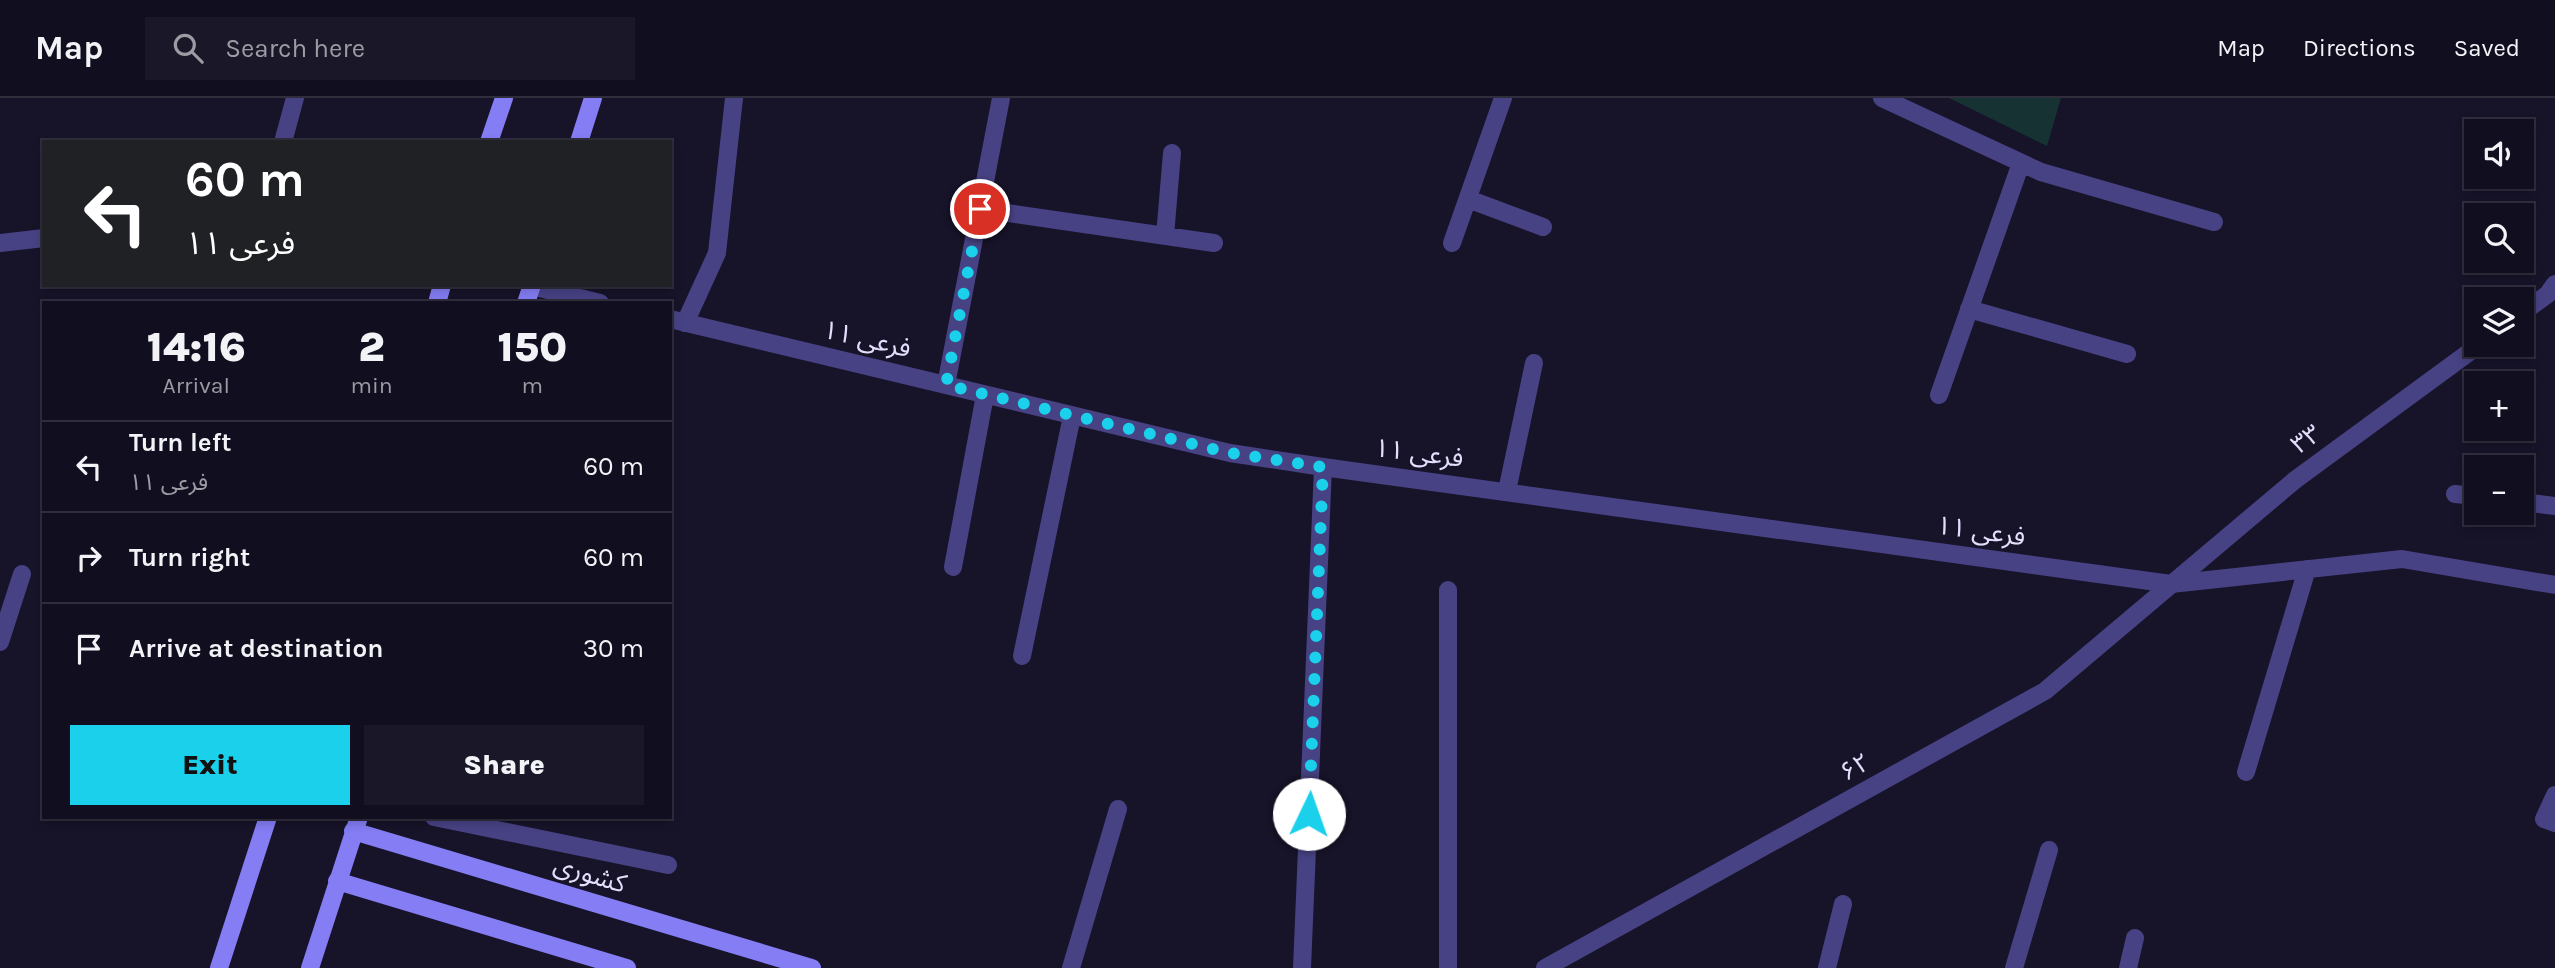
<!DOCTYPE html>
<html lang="en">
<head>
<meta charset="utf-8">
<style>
	:root { --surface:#110e1f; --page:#1a1728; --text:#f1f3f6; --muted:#9c9ca4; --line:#302e3d; --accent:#1ad0eb }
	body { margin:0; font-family:Karla,"Noto Sans Arabic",sans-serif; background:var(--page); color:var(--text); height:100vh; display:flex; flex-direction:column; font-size:26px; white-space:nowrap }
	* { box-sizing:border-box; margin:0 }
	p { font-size:23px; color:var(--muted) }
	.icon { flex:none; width:38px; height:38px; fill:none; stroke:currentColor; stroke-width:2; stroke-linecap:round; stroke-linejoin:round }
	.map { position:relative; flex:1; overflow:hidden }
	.drawer { position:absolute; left:42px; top:203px; width:630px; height:518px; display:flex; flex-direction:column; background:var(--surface); border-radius:0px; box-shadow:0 4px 10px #0003,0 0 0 2px var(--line) }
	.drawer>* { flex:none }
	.top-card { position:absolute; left:42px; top:42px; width:630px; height:147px; border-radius:0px; box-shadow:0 4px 10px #0003,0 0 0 2px var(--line); background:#202124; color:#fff; overflow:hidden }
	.controls { position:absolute; left:2464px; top:21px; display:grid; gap:14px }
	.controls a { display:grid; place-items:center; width:70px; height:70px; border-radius:0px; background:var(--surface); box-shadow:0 4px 10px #0003,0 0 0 2px var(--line); font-size:35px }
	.pin { position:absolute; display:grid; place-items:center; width:60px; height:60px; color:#fff; margin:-30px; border:4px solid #fff; border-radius:50%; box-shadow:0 2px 7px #0007 }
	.me { position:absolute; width:77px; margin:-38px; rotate:3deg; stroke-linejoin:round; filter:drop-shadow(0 0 5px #0008) }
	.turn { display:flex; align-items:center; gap:24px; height:147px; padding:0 28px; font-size:32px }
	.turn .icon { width:91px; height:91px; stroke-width:2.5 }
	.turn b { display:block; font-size:49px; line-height:60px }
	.eta { display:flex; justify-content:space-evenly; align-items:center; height:119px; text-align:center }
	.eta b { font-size:42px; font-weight:800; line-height:49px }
	.action { display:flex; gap:14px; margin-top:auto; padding:14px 28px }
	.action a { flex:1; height:80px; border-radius:0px; background:var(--accent); color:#111; font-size:28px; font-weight:800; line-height:80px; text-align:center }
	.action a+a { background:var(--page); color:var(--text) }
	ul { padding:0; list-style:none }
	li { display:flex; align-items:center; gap:21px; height:91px; padding:0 28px; border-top:2px solid var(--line) }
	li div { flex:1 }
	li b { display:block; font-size:26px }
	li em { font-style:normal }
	header { display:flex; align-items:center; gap:42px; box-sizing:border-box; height:98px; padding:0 35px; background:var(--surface); border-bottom:2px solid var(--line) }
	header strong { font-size:33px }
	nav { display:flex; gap:38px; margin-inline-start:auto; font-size:24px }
	.search { width:490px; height:63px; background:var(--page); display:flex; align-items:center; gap:18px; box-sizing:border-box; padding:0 24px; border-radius:0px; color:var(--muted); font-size:26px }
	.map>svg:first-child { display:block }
</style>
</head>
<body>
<header>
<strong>Map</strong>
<div class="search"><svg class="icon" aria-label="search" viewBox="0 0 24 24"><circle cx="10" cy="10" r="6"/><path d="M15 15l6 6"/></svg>Search here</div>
<nav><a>Map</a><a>Directions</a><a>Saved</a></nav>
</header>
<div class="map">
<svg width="2555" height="870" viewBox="0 0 2555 870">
	<rect width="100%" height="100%" fill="#171329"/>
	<!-- green -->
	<path fill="#163232" d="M 1949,0 L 2061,0 L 2047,48 Z"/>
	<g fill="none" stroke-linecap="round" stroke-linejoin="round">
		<!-- minor -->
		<path stroke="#474284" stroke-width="18" d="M 1882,0 L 2041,74 L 2214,124
			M 283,44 L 295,0
			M 1468,101 L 1543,129
			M 980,111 L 1214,145
			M 1165,138 L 1172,55
			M 0,145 L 44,140
			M 1452,145 L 1503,0
			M 532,188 L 600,205
			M 1969,211 L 2127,256
			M 670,221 L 1230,355 L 1323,369 L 2171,486 L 2402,461 L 2555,487
			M 685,225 L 717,155 L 734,0
			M 946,287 L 1001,0
			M 1939,297 L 2021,65
			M 1507,393 L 1534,265
			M 2455,396 L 2476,398
			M 2522,404 L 2555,408
			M 953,469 L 985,297
			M 0,544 L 22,476
			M 1022,558 L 1072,318
			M 2246,674 L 2307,471
			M 2555,697 L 2544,721 L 2555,725
			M 434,719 L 668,767
			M 1071,870 L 1118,711
			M 1302,870 L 1323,369
			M 1448,870 L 1448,492
			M 1827,870 L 1843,806
			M 2014,870 L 2049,752
			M 2128,870 L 2135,840"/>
		<!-- tertiary -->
		<path stroke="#474284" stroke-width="18" d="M 2522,215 L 2548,196 L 2555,186
			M 1545,870 L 2045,593 L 2295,382 L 2479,247"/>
		<!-- secondary -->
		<path stroke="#847df4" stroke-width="18" d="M 489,44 L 504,0
			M 579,44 L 593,0
			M 437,205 L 442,187
			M 526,205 L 532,187
			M 353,733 L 812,870
			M 337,783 L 627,870
			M 219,870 L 268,719
			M 310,870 L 359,719"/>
	</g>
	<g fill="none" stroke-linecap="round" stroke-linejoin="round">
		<!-- route -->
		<path stroke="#1ad0eb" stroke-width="12" stroke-dasharray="0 21.6" d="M 980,111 L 946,287 L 1230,355 L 1323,369 L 1309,716"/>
	</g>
	<g text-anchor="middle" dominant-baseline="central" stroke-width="5" stroke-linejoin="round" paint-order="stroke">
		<!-- street labels -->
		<g font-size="26" fill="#e2defc" stroke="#171329">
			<text transform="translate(867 241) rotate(13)">فرعی ۱۱</text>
			<text transform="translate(2306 341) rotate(-36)">۳۳</text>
			<text transform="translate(1419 355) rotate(7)">فرعی ۱۱</text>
			<text transform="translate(1981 433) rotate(8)">فرعی ۱۱</text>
			<text transform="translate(1855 669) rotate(-29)">۶۲</text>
			<text transform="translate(590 776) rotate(17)">کشوری</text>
		</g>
	</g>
</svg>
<div class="controls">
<a><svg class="icon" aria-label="sound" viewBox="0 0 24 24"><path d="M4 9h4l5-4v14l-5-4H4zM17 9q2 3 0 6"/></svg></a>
<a><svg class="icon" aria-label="search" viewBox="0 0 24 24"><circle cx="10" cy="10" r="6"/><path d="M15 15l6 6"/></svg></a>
<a><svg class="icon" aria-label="layers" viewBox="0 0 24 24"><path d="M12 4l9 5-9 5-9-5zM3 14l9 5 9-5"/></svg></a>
<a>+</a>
<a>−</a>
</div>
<div class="pin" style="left:980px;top:111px;background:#d93025"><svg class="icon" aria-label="arrive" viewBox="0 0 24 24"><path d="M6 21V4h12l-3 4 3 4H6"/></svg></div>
<svg class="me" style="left:1309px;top:716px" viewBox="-20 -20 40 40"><circle r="19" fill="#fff"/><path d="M0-13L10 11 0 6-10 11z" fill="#1ad0eb"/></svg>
<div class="top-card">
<div class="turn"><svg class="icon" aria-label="left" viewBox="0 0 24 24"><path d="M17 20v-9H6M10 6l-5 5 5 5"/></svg><div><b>60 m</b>فرعی ۱۱</div></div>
</div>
<section class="drawer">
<div class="eta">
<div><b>14:16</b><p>Arrival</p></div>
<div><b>2</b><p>min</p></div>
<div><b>150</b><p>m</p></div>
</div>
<ul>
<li><svg class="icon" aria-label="left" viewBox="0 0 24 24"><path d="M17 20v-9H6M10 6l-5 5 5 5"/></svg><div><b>Turn left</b><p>فرعی ۱۱</p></div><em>60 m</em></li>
<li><svg class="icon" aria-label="right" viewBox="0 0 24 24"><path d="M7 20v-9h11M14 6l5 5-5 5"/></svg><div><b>Turn right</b></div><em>60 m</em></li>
<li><svg class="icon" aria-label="arrive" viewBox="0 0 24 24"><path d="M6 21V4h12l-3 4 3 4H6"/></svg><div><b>Arrive at destination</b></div><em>30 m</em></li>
</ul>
<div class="action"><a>Exit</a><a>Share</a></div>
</section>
</div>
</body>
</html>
